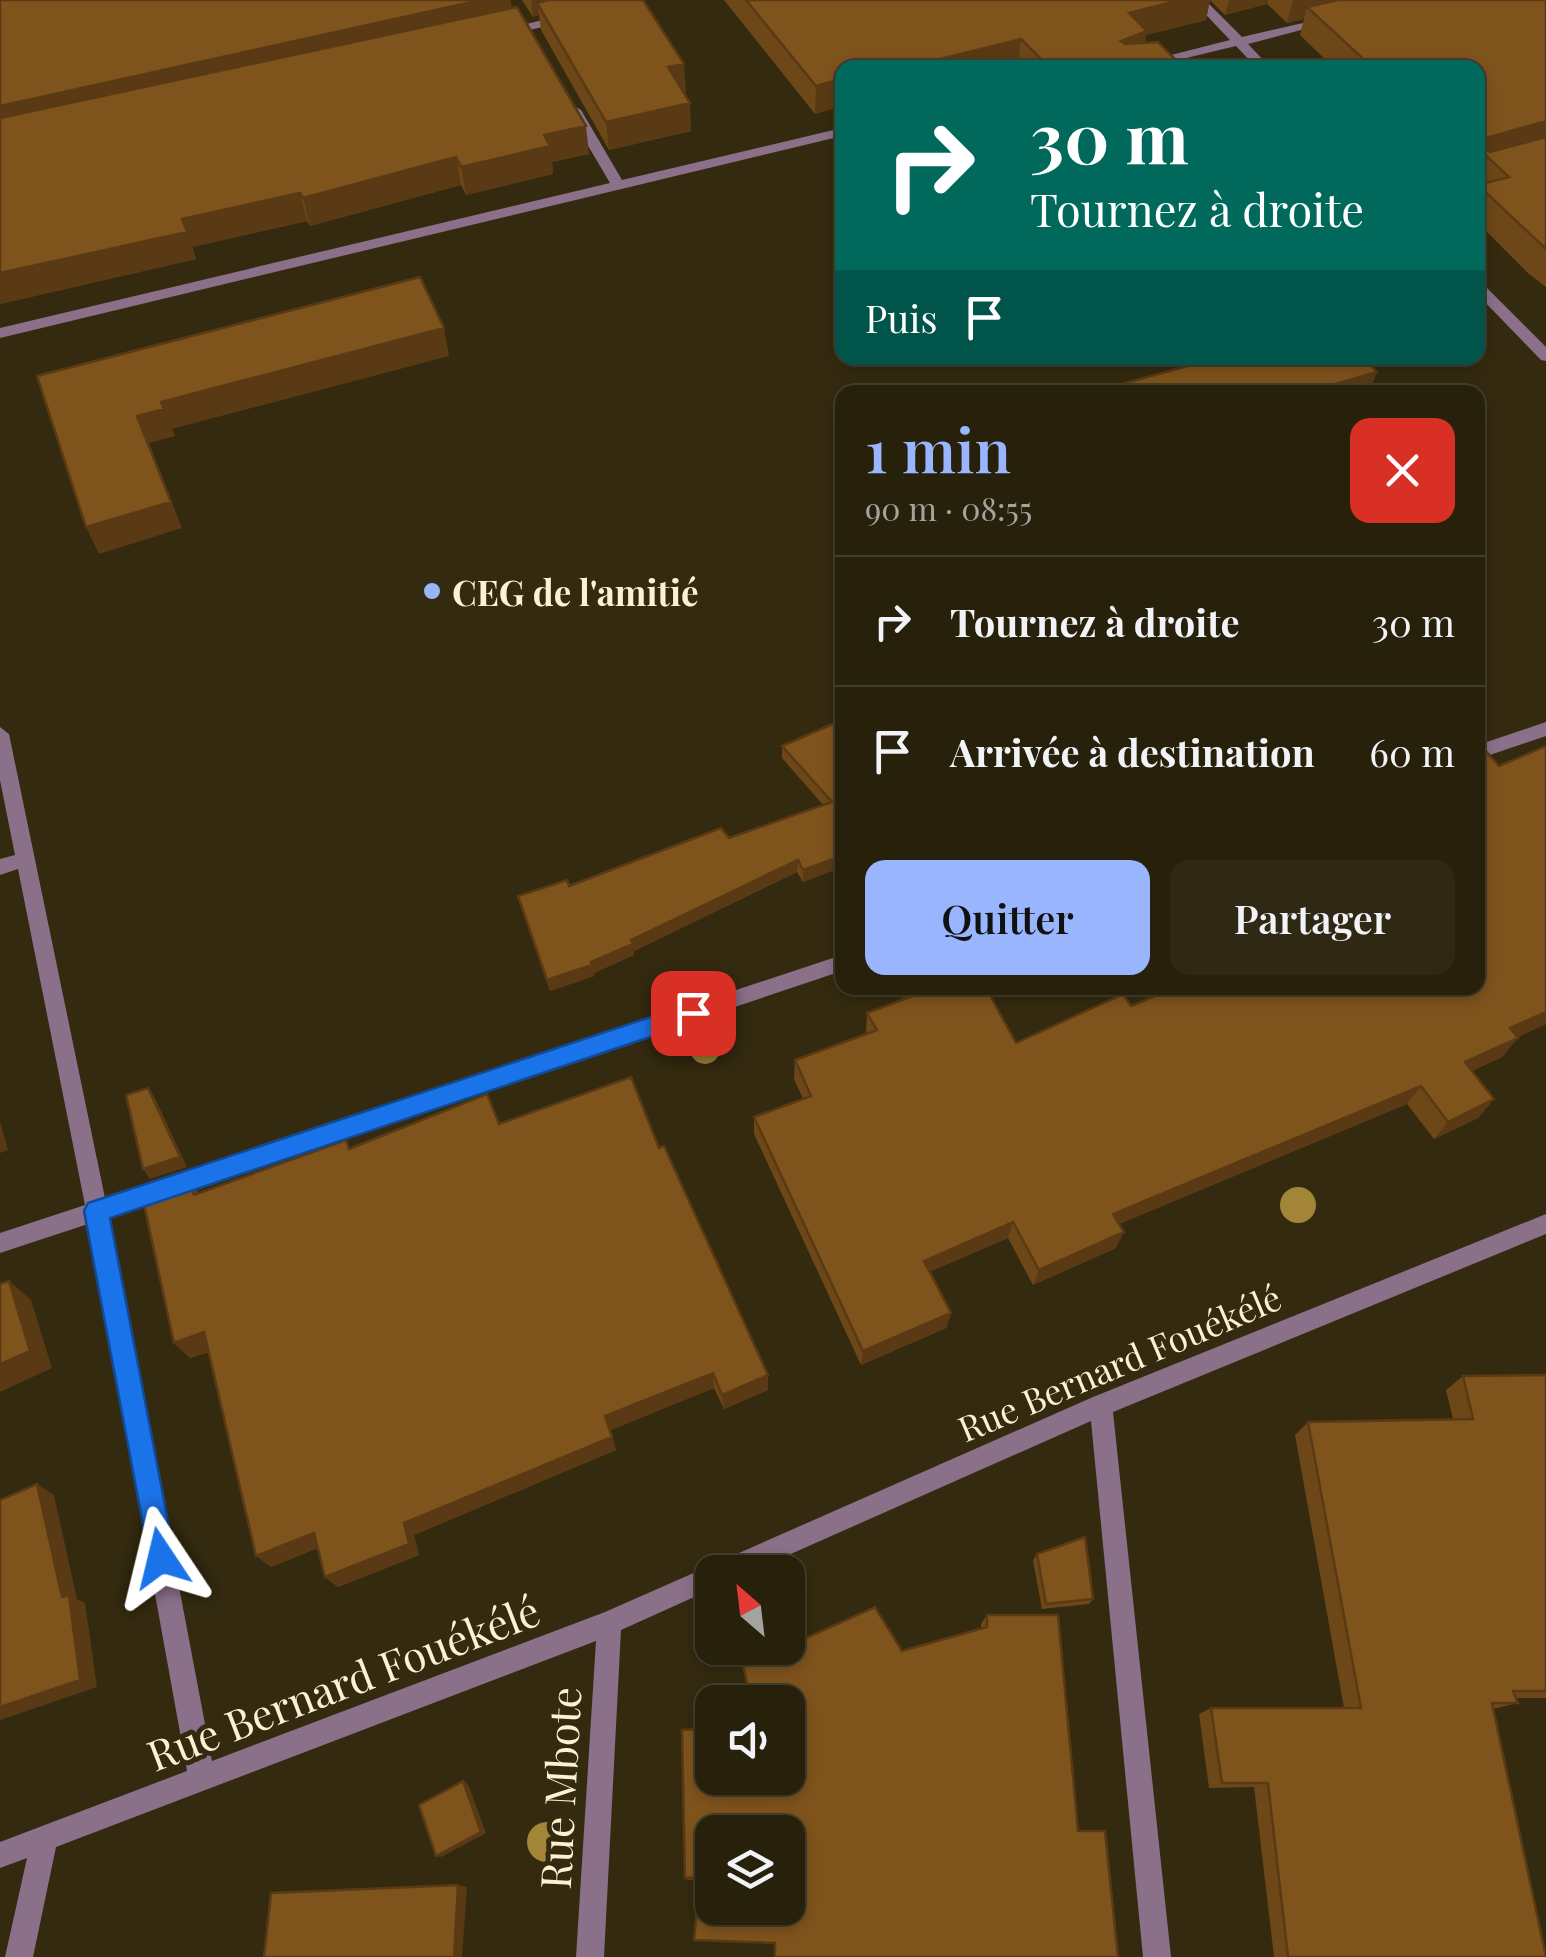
<!DOCTYPE html>
<html lang="fr">
<head>
<meta charset="utf-8">
<style>
	:root { --surface:#27200b; --page:#2f2814; --text:#f1f3f6; --muted:#a4a39d; --line:#433e2c; --accent:#99b5fd }
	body { margin:0; font-family:"Playfair Display",serif; background:var(--page); color:var(--text); height:100vh; display:flex; flex-direction:column; font-size:38px; white-space:nowrap }
	* { box-sizing:border-box; margin:0 }
	p { font-size:32px; color:var(--muted) }
	.icon { flex:none; width:55px; height:55px; fill:none; stroke:currentColor; stroke-width:2; stroke-linecap:round; stroke-linejoin:round }
	.map { position:relative; flex:1; overflow:hidden }
	.panel { position:absolute; left:835px; top:385px; width:650px; height:610px; display:flex; flex-direction:column; background:var(--surface); border-radius:20px; box-shadow:0 5px 15px #0003,0 0 0 2px var(--line) }
	.panel>* { flex:none }
	.banner { position:absolute; left:835px; top:60px; width:650px; height:305px; border-radius:20px; box-shadow:0 5px 15px #0003,0 0 0 2px var(--line); background:#00695c; color:#fff; overflow:hidden }
	.needle { width:65px; rotate:332deg }
	.fabs { position:absolute; left:695px; top:1555px; display:grid; gap:20px }
	.fabs a { display:grid; place-items:center; width:110px; height:110px; border-radius:20px; background:var(--surface); box-shadow:0 5px 15px #0003,0 0 0 2px var(--line); font-size:50px }
	.pin { position:absolute; display:grid; place-items:center; width:85px; height:85px; color:#fff; margin:-42px; border-radius:20px; box-shadow:0 5px 15px #0006 }
	.me { position:absolute; width:110px; margin:-55px; rotate:350deg; stroke-linejoin:round; filter:drop-shadow(0 0 8px #0008) }
	.turn { display:flex; align-items:center; gap:35px; height:210px; padding:0 30px; font-size:45px }
	.turn .icon { width:130px; height:130px; stroke-width:2.5 }
	.turn b { display:block; font-size:70px; line-height:85px }
	.then { display:flex; align-items:center; height:95px; padding:0 30px; background:#0003; gap:20px; font-size:38px }
	.round { display:grid; place-items:center; flex:none; width:105px; height:105px; border-radius:20px; background:var(--page) }
	.overview { display:flex; align-items:center; justify-content:space-between; height:170px; padding:0 30px }
	h1 { font-size:60px; font-weight:600; line-height:75px; color:var(--accent) }
	.button { display:flex; gap:20px; margin-top:auto; padding:20px 30px }
	.button a { flex:1; height:115px; border-radius:20px; background:var(--accent); color:#111; font-size:40px; font-weight:600; line-height:115px; text-align:center }
	.button a+a { background:var(--page); color:var(--text) }
	ul { padding:0; list-style:none }
	li { display:flex; align-items:center; gap:30px; height:130px; padding:0 30px; border-top:2px solid var(--line) }
	li div { flex:1 }
	li b { display:block; font-size:38px }
	li em { font-style:normal }
	.map>svg:first-child { display:block }
</style>
</head>
<body>
<div class="map">
<svg width="1546" height="1957" viewBox="0 0 1546 1957">
	<rect width="100%" height="100%" fill="#342a0f"/>
	<g fill="none" stroke-linecap="round" stroke-linejoin="round">
		<!-- minor -->
		<path fill="#8a7089" fill-rule="evenodd" d="M 1192,0 L 1205,0 L 1242,37 L 1329,17 L 1335,21 L 1248,44 L 1271,68 L 1257,68 L 1236,46 L 1145,68 L 1120,68 L 1230,40 Z
			M 566,14 L 572,18 L 571,21 L 501,36 L 495,32 Z
			M 574,106 L 581,110 L 622,180 L 842,128 L 842,136 L 0,338 L 0,328 L 610,183 L 567,110 Z
			M 1478,282 L 1483,284 L 1546,347 L 1546,361 L 1541,360 L 1478,295 Z
			M 1546,722 L 1546,736 L 1478,759 L 1478,745 Z
			M 0,727 L 9,734 L 105,1198 L 842,955 L 842,971 L 109,1217 L 212,1761 L 605,1612 L 1093,1397 L 1546,1214 L 1546,1234 L 1113,1412 L 1171,1957 L 1143,1957 L 1091,1421 L 750,1572 L 712,1572 L 712,1589 L 621,1630 L 604,1957 L 576,1957 L 596,1641 L 56,1847 L 33,1957 L 5,1957 L 27,1858 L 0,1868 L 0,1842 L 187,1771 L 88,1224 L 0,1253 L 0,1233 L 85,1205 L 18,869 L 0,875 L 0,859 L 15,855 L 0,780 Z"/>
	</g>
	<!-- trees -->
	<g fill="#a38537">
		<circle cx="705" cy="1049" r="15"/>
		<circle cx="1298" cy="1205" r="18"/>
		<circle cx="547" cy="1842" r="20"/>
	</g>
	<!-- wall -->
	<path fill="#6d4718" d="M 0,0 L 510,0 L 512,9 L 589,154 L 552,162 L 553,174 L 466,195 L 461,185 L 310,226 L 307,221 L 192,247 L 196,259 L 0,304 Z
		M 522,0 L 643,0 L 686,92 L 683,92 L 691,131 L 609,150 L 541,30 L 539,15 L 533,17 Z
		M 724,0 L 1210,0 L 1206,20 L 1146,35 L 1145,43 L 1181,68 L 842,68 L 842,106 L 815,114 Z
		M 1210,0 L 1546,0 L 1546,287 L 1529,274 L 1478,223 L 1478,68 L 1334,68 L 1300,35 L 1304,19 L 1287,23 L 1267,4 L 1225,15 Z
		M 842,720 L 842,867 L 803,882 L 797,872 L 634,951 L 634,955 L 594,973 L 594,976 L 550,991 L 518,896 L 569,886 L 729,838 L 823,805 L 782,758 L 782,746 Z
		M 1546,746 L 1546,1024 L 1517,1037 L 1502,1057 L 1472,1071 L 1494,1099 L 1478,1118 L 1434,1139 L 1407,1104 L 1119,1224 L 1116,1248 L 1033,1285 L 1008,1238 L 929,1272 L 951,1313 L 946,1328 L 861,1365 L 754,1134 L 754,1117 L 803,1099 L 794,1079 L 795,1060 L 866,1034 L 867,1013 L 904,999 L 900,992 L 900,988 L 986,988 L 1016,1043 L 1131,1006 L 1478,988 L 1499,766 Z
		M 499,1124 L 659,1148 L 768,1390 L 724,1409 L 714,1388 L 610,1430 L 616,1450 L 414,1535 L 419,1555 L 338,1587 L 325,1577 L 318,1548 L 271,1567 L 209,1352 L 190,1358 L 174,1343 L 199,1193 L 350,1148 Z
		M 1546,1375 L 1546,1698 L 1516,1698 L 1518,1703 L 1493,1709 L 1546,1957 L 1274,1957 L 1254,1787 L 1209,1788 L 1199,1714 L 1211,1708 L 1344,1708 L 1295,1435 L 1308,1422 L 1453,1419 L 1446,1390 L 1463,1376 Z
		M 1037,1554 L 1093,1599 L 1089,1604 L 1042,1609 L 1033,1560 Z
		M 987,1615 L 1058,1615 L 775,1943 L 699,1879 L 688,1880 L 685,1878 L 712,1778 L 788,1702 L 750,1702 L 743,1665 L 902,1651 L 981,1629 L 981,1624 Z"/>
	<!-- shaded-wall -->
	<path fill="#593a14" d="M 481,0 L 510,0 L 513,21 L 0,136 L 0,106 Z
		M 531,0 L 611,0 L 537,3 L 539,15 L 533,17 Z
		M 1180,0 L 1210,0 L 1206,20 L 1146,35 L 1141,59 L 1116,68 L 1129,13 Z
		M 1229,0 L 1268,0 L 1267,4 L 1225,15 Z
		M 1293,0 L 1387,0 L 1307,7 L 1304,19 L 1287,23 Z
		M 1021,39 L 1018,67 L 919,68 L 920,64 Z
		M 915,59 L 915,68 L 885,68 Z
		M 684,64 L 686,92 L 670,95 L 668,67 Z
		M 842,79 L 842,106 L 815,114 L 816,86 Z
		M 690,103 L 691,131 L 609,150 L 606,122 Z
		M 1546,121 L 1546,144 L 1492,161 L 1481,151 L 1486,138 Z
		M 586,126 L 589,154 L 552,162 L 553,174 L 466,195 L 461,167 L 544,135 Z
		M 456,157 L 461,185 L 310,226 L 303,198 Z
		M 300,193 L 307,221 L 192,247 L 196,259 L 0,304 L 0,273 L 182,219 Z
		M 444,328 L 449,356 L 172,429 L 161,402 Z
		M 1377,372 L 1369,392 L 1307,392 Z
		M 164,409 L 175,436 L 149,443 L 182,528 L 99,554 L 86,527 L 137,416 Z
		M 842,856 L 842,867 L 803,882 L 803,870 Z
		M 798,860 L 797,872 L 634,951 L 634,955 L 594,973 L 594,976 L 550,991 L 547,980 L 591,962 L 631,940 Z
		M 1546,1012 L 1546,1024 L 1495,1048 L 1510,1028 Z
		M 1518,1038 L 1502,1057 L 1450,1080 L 1465,1062 Z
		M 1421,1086 L 1407,1104 L 1105,1230 L 1113,1214 Z
		M 148,1088 L 155,1098 L 187,1167 L 150,1179 L 143,1169 Z
		M 1494,1099 L 1478,1118 L 1434,1139 L 1448,1122 Z
		M 0,1121 L 8,1150 L 0,1153 Z
		M 183,1172 L 198,1191 L 208,1213 L 194,1195 Z
		M 1013,1222 L 1008,1238 L 920,1276 L 924,1261 Z
		M 1124,1232 L 1116,1248 L 1033,1285 L 1039,1270 Z
		M 9,1281 L 31,1300 L 52,1368 L 0,1392 L 0,1364 Z
		M 951,1313 L 946,1328 L 861,1365 L 863,1351 Z
		M 204,1332 L 219,1348 L 190,1358 L 174,1343 Z
		M 713,1373 L 714,1388 L 609,1431 L 605,1416 Z
		M 768,1375 L 768,1390 L 724,1409 L 722,1395 Z
		M 612,1437 L 616,1450 L 414,1535 L 419,1555 L 338,1587 L 325,1577 L 404,1523 Z
		M 37,1484 L 54,1495 L 77,1599 L 85,1603 L 97,1687 L 0,1720 L 0,1707 L 62,1597 Z
		M 314,1533 L 327,1544 L 271,1567 L 256,1556 Z
		M 463,1781 L 468,1784 L 486,1833 L 441,1857 L 436,1856 Z
		M 458,1885 L 467,1887 L 462,1957 L 454,1957 Z"/>
	<!-- building -->
	<path fill="#7f531c" stroke="#593a14" stroke-width="2.5" fill-rule="evenodd" d="M 0,0 L 481,0 L 0,106 Z
		M 549,0 L 643,0 L 684,64 L 668,67 L 690,103 L 606,122 L 537,3 Z
		M 746,0 L 1180,0 L 1129,13 L 1147,31 L 1121,41 L 1125,44 L 1158,42 L 1181,65 L 1174,68 L 1050,68 L 1021,39 L 920,64 L 915,59 L 885,68 L 842,68 L 842,79 L 816,86 Z
		M 1338,0 L 1546,0 L 1546,121 L 1486,138 L 1485,148 L 1490,152 L 1546,137 L 1546,249 L 1478,185 L 1509,177 L 1478,148 L 1478,68 L 1373,68 L 1307,7 Z
		M 517,7 L 586,126 L 544,135 L 550,146 L 461,167 L 456,157 L 303,198 L 300,193 L 182,219 L 187,232 L 0,273 L 0,118 Z
		M 420,277 L 444,328 L 161,402 L 164,409 L 137,416 L 171,502 L 86,527 L 37,376 Z
		M 1217,358 L 1364,358 L 1377,372 L 1307,392 L 1093,392 Z
		M 842,720 L 842,856 L 803,870 L 798,860 L 631,940 L 633,944 L 591,962 L 592,965 L 547,980 L 518,896 L 567,880 L 569,886 L 721,828 L 729,838 L 832,802 L 782,746 Z
		M 1546,746 L 1546,1012 L 1510,1028 L 1518,1038 L 1465,1062 L 1494,1099 L 1448,1122 L 1421,1086 L 1113,1214 L 1124,1232 L 1039,1270 L 1013,1222 L 924,1261 L 951,1313 L 863,1351 L 754,1117 L 811,1096 L 795,1060 L 877,1030 L 867,1013 L 915,995 L 911,988 L 986,988 L 1016,1043 L 1123,994 L 1131,1006 L 1175,988 L 1478,988 L 1478,752 L 1484,749 L 1499,766 Z
		M 631,1077 L 659,1148 L 664,1146 L 768,1375 L 722,1395 L 713,1373 L 605,1416 L 612,1437 L 404,1523 L 409,1544 L 325,1577 L 314,1533 L 256,1556 L 204,1332 L 174,1343 L 140,1186 L 183,1172 L 194,1195 L 346,1140 L 349,1149 L 487,1094 L 499,1124 Z
		M 148,1088 L 180,1157 L 143,1169 L 126,1095 Z
		M 9,1281 L 30,1351 L 0,1364 L 0,1284 Z
		M 1546,1375 L 1546,1691 L 1513,1691 L 1518,1703 L 1492,1703 L 1546,1957 L 1288,1957 L 1268,1783 L 1222,1783 L 1211,1708 L 1361,1708 L 1308,1422 L 1473,1419 L 1463,1376 Z
		M 37,1484 L 62,1597 L 69,1595 L 80,1680 L 0,1707 L 0,1500 Z
		M 1085,1537 L 1093,1599 L 1046,1604 L 1037,1554 Z
		M 875,1607 L 902,1651 L 987,1627 L 987,1615 L 1058,1615 L 1078,1831 L 1105,1831 L 1118,1957 L 775,1957 L 775,1943 L 694,1940 L 700,1877 L 685,1878 L 682,1730 L 712,1728 L 712,1778 L 788,1778 L 788,1702 L 751,1702 L 743,1665 L 783,1648 L 788,1648 L 788,1646 ZM 712,1832 L 788,1832 L 788,1908 L 712,1908 Z
		M 463,1781 L 481,1832 L 436,1856 L 419,1805 Z
		M 458,1885 L 454,1957 L 264,1957 L 271,1893 Z"/>
	<!-- route -->
	<path fill="#1a73e8" stroke="#114b97" stroke-width="2.5" d="M 693,1003 L 701,1006 L 705,1013 L 701,1020 L 110,1218 L 175,1558 L 171,1567 L 161,1571 L 151,1567 L 84,1211 L 88,1203 Z"/>
	<!-- markers -->
	<circle fill="#99b5fd" stroke="#342a0f" stroke-width="4" cx="432" cy="591" r="10"/>
	<g text-anchor="middle" dominant-baseline="central" stroke-width="10" stroke-linejoin="round" paint-order="stroke">
		<!-- poi labels -->
		<g font-size="35" font-weight="bold" fill="#fef0d1" stroke="#342a0f" text-anchor="start">
			<text x="452" y="591">CEG de l'amitié</text>
		</g>
		<!-- street labels -->
		<g font-size="35" fill="#fef0d1" stroke="#342a0f">
			<text transform="translate(1119 1362) rotate(-23)">Rue Bernard Fouékélé</text>
		</g>
		<!-- near-street labels -->
		<g font-size="42" fill="#fef0d1" stroke="#342a0f">
			<text transform="translate(343 1682) rotate(-21)">Rue Bernard Fouékélé</text>
			<text transform="translate(559 1788) rotate(-87)">Rue Mbote</text>
		</g>
	</g>
</svg>
<div class="fabs">
<a><svg class="needle" viewBox="-14 -14 28 28"><path d="M0-13l5 13h-10z" fill="#e53935"/><path d="M0 13l5-13h-10z" fill="#a4a39d"/></svg></a>
<a><svg class="icon" aria-label="sound" viewBox="0 0 24 24"><path d="M4 9h4l5-4v14l-5-4H4zM17 9q2 3 0 6"/></svg></a>
<a><svg class="icon" aria-label="layers" viewBox="0 0 24 24"><path d="M12 4l9 5-9 5-9-5zM3 14l9 5 9-5"/></svg></a>
</div>
<div class="pin" style="left:693px;top:1013px;background:#d93025"><svg class="icon" aria-label="arrive" viewBox="0 0 24 24"><path d="M6 21V4h12l-3 4 3 4H6"/></svg></div>
<svg class="me" style="left:161px;top:1558px" viewBox="-20 -20 40 40"><path d="M0-17L14 15 0 8-14 15z" fill="#1a73e8" stroke="#fff" stroke-width="4"/></svg>
<div class="banner">
<div class="turn"><svg class="icon" aria-label="right" viewBox="0 0 24 24"><path d="M7 20v-9h11M14 6l5 5-5 5"/></svg><div><b>30 m</b>Tournez à droite</div></div>
<div class="then">Puis<svg class="icon" aria-label="arrive" viewBox="0 0 24 24"><path d="M6 21V4h12l-3 4 3 4H6"/></svg></div>
</div>
<section class="panel">
<div class="overview"><div><h1>1 min</h1><p>90 m · 08:55</p></div><a class="round" style="background:#d93025;color:#fff"><svg class="icon" aria-label="close" viewBox="0 0 24 24"><path d="M6 6l12 12M18 6L6 18"/></svg></a></div>
<ul>
<li><svg class="icon" aria-label="right" viewBox="0 0 24 24"><path d="M7 20v-9h11M14 6l5 5-5 5"/></svg><div><b>Tournez à droite</b></div><em>30 m</em></li>
<li><svg class="icon" aria-label="arrive" viewBox="0 0 24 24"><path d="M6 21V4h12l-3 4 3 4H6"/></svg><div><b>Arrivée à destination</b></div><em>60 m</em></li>
</ul>
<div class="button"><a>Quitter</a><a>Partager</a></div>
</section>
</div>
</body>
</html>
